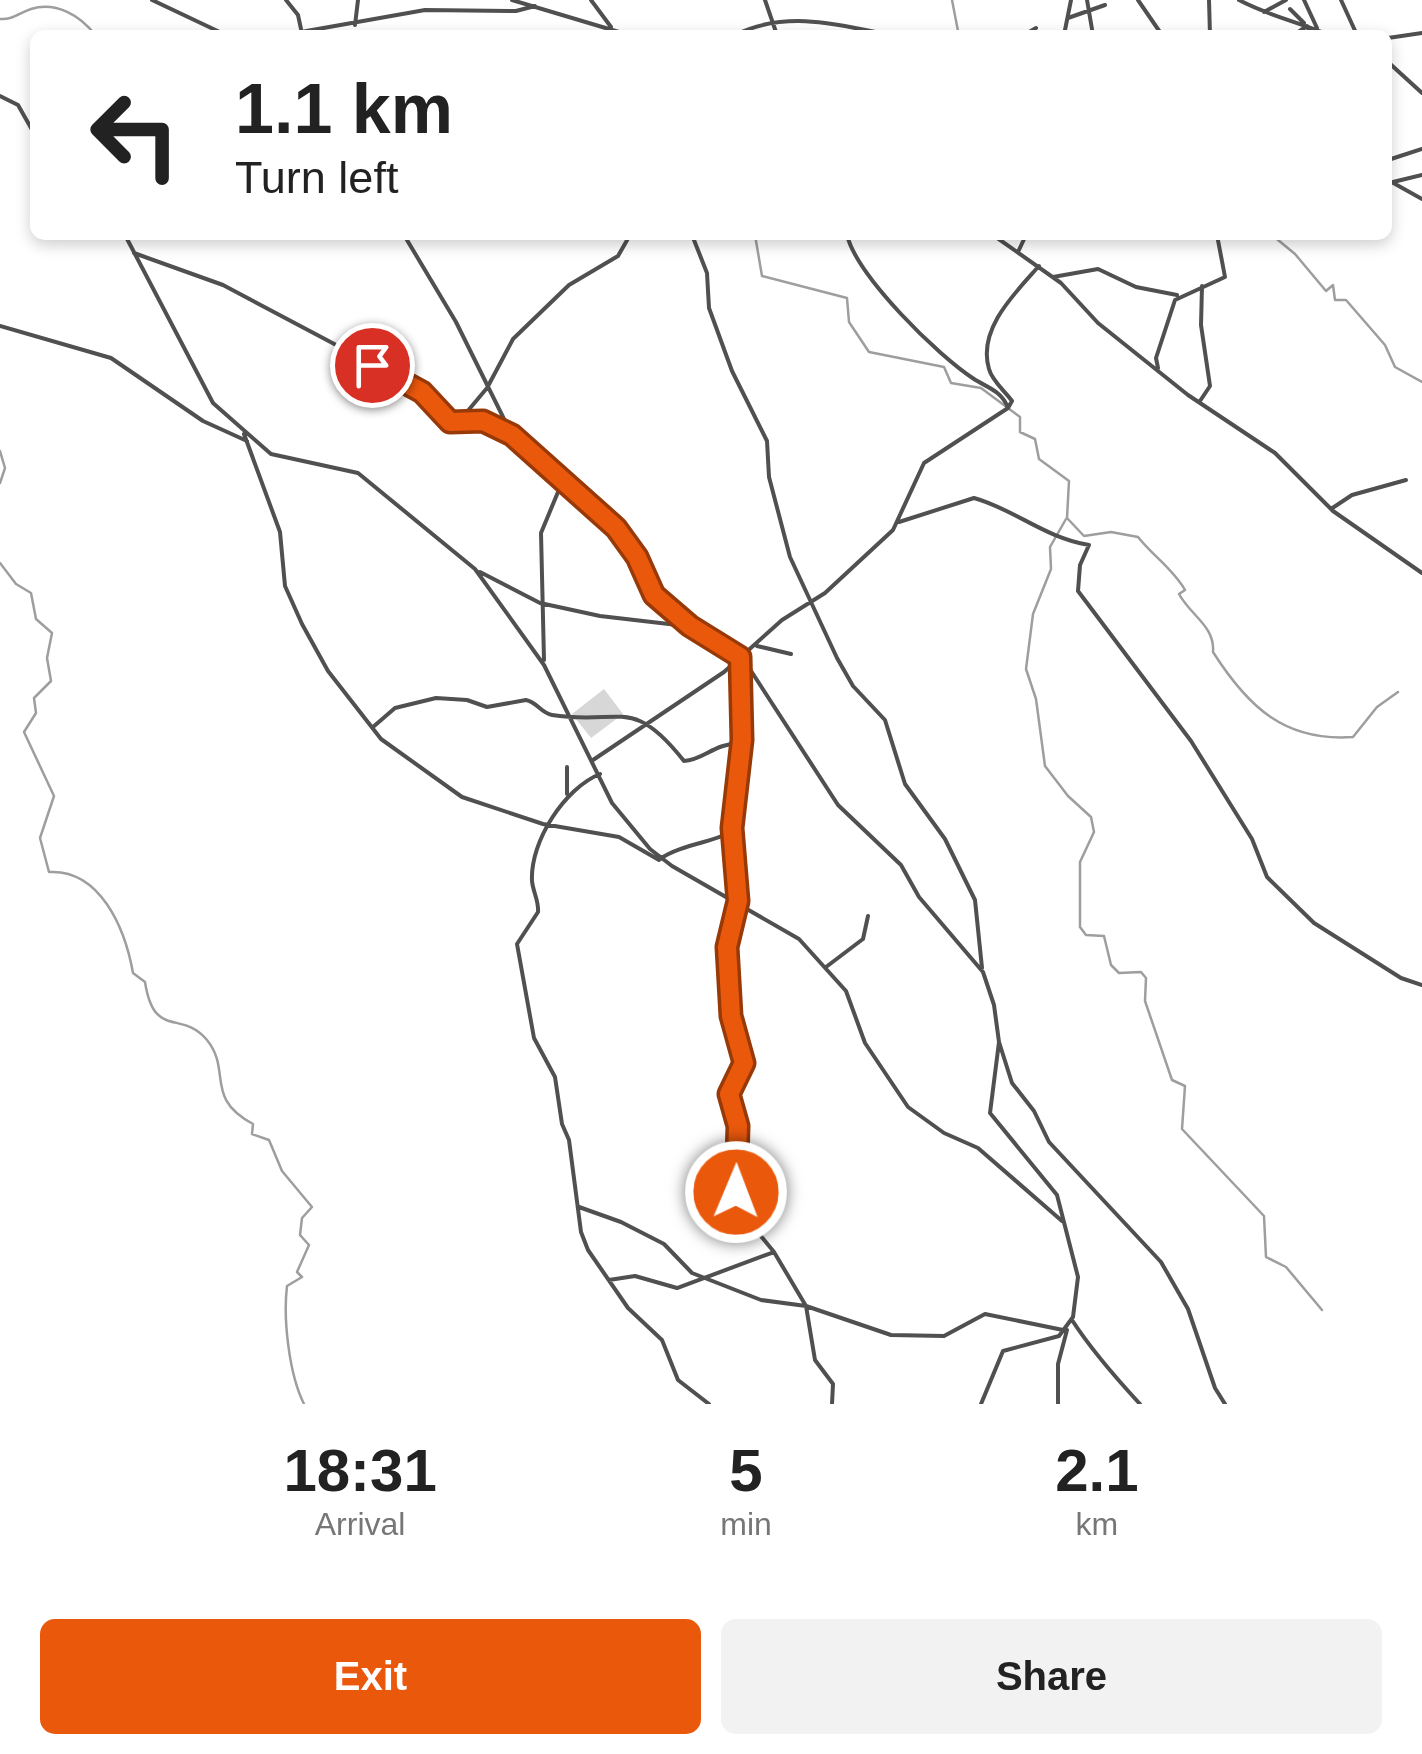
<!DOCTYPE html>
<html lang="en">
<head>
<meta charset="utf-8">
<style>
	:root { --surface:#fff; --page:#f2f2f2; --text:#222; --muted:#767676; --accent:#ea580c }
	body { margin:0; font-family:Arial,sans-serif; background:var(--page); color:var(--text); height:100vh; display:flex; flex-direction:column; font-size:38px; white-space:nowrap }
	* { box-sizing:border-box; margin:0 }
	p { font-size:32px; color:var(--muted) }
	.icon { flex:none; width:55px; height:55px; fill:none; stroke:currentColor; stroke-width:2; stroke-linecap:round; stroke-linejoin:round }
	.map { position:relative; height:1404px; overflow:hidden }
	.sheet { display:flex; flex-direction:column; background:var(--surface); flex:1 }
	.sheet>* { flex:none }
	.hud { position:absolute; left:30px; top:30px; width:1362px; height:210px; border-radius:15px; box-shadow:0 5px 15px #0003; background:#fff; color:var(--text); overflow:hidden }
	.pin { position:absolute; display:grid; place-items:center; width:85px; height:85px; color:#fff; margin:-42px; border:5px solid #fff; border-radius:50%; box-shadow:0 2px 10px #0007 }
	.me { position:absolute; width:110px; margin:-55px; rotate:1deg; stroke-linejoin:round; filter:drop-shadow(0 0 8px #0008) }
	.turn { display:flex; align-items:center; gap:35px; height:210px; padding:0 40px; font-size:45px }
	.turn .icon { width:130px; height:130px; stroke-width:2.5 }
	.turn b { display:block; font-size:70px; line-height:85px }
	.eta { display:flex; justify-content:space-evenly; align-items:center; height:170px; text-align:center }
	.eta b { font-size:60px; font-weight:800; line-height:70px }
	.primary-button { display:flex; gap:20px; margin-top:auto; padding:20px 40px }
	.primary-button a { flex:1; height:115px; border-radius:15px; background:var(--accent); color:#fff; font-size:40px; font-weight:800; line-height:115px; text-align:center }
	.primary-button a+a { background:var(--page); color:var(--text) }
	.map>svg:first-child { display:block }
</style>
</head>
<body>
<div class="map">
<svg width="1422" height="1404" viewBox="0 0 1422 1404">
	<rect width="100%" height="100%" fill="#fff"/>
	<!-- green -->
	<path fill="#d7d7d7" d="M 604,689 L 623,714 L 591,738 L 572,714 Z"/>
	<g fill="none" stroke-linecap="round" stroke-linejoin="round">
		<!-- stream -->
		<path stroke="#9e9e9e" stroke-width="2.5" d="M 952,0 L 958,31 L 964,35
			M 0,19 C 13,20 19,13 31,9 C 56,1 81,16 95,35
			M 755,235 L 762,276 L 847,298 L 849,322 L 869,352 L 944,367 L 951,383 L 981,388 L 1020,417 L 1020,432 L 1035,439 L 1039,459 L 1069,481 L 1067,518 L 1084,536 L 1111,532 L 1138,537 C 1153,556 1173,569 1185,590 L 1179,594 C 1191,616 1215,626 1213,652 C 1248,707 1285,742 1353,737 L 1377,707 L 1398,692
			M 1272,235 L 1295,254 L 1326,291 L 1333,285 L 1335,300 L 1346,300 L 1385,345 L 1395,367 L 1422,382
			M 0,451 L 5,468 L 0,483
			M 1066,519 L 1050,547 L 1051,569 L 1033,614 L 1026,669 L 1036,699 L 1045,766 L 1068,796 L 1091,817 L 1094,832 L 1080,862 L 1080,927 L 1086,935 L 1104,936 L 1111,965 L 1119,973 L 1141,972 L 1146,978 L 1145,1001 L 1172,1080 L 1185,1086 L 1182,1129 L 1264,1216 L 1266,1257 L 1286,1267 L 1322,1310
			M 0,563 L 16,584 L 31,593 L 36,619 L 52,633 L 47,658 L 51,681 L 34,698 L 36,713 L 24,732 L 54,796 L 40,838 L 49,872 C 100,869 125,928 133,973 L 145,982 C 154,1040 181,1009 207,1040 C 232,1071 204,1098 253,1124 L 252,1134 L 269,1140 L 282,1171 L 312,1207 L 302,1218 L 300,1235 L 309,1245 L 297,1272 L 302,1277 L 287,1286 C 283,1319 289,1374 304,1404"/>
		<!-- street -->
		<path stroke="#505050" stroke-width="4" d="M 152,0 L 226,35
			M 286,0 L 298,15 L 301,29
			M 512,0 L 629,35
			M 591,0 L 611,27
			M 765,0 L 777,35
			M 1087,0 L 1093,35
			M 1138,0 L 1162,35
			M 1209,0 L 1210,35
			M 1239,0 C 1269,16 1299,22 1329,35
			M 1304,0 L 1317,28
			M 1341,0 L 1357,35
			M 1290,9 L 1304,23
			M 1264,12 L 1286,0
			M 1068,18 L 1105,5
			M 355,25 L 358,0
			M 284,35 L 425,10 L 516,11 L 535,6
			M 735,35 C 785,10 837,24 890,35
			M 1024,35 L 1036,28
			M 1064,35 L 1071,0
			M 1294,35 L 1307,26 L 1311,35
			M 1388,38 L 1422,33
			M 1388,62 L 1422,93
			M 0,96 L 18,105 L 35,135
			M 1388,160 L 1422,149
			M 1388,180 L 1422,199
			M 1393,182 L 1422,175
			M 125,235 L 213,403 L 271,454 L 358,473 L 475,569 L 544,665 L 612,803 L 650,849 L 672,866 L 799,939 L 846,991 L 865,1043 L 908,1107 L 944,1133 L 978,1148 L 1062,1221
			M 404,235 L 456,322 L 510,431
			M 692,235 L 707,273 L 709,308 L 732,371 L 767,441 L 769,477 L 790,557 L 837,658 L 853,686 L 885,720 L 905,784 L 945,839 L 975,900 L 982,968
			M 993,235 L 1061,283 L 1098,323 L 1188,395 L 1275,453 L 1333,511 L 1422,573
			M 1018,252 L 1026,235
			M 134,253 L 223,285 L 408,383 L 450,422 L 483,421 L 512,435 L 616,528 L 637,557 L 653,595 L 690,626 L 740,657 L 743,740 L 731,830 L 737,901 L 727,947 L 731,1020 L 744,1063 L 729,1090 L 738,1123 L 734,1203 L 774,1252 L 806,1306 L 815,1360 L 833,1384 L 832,1404
			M 1053,277 L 1098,269 L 1136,287 L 1177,295
			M 0,326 L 111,358 L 203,421 L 247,441
			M 1158,368 L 1156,358 L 1175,300 L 1225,277 L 1217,235
			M 1200,401 L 1210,386 L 1201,325 L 1202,286
			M 1008,408 L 1012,401 C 1005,391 992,381 989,369 C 977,329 1016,292 1039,266
			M 461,419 L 487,388 L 513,339 L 569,285 L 618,256 L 630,235
			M 244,434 L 280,532 L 285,586 L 302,624 L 328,671 L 381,739 L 462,797 L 543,824 L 619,837 L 659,860
			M 1331,509 L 1352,495 L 1406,480
			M 899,522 L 974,498 C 1014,509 1045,538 1089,545 L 1080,565 L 1078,591 L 1191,741 L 1252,839 L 1267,877 L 1314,923 L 1401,978 L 1422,985
			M 480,572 L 540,603 L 600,616 L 686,626
			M 757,646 L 791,654
			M 742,657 L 838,805 L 901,865 L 919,897 L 983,972 L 994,1005 L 999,1042 L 990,1113 L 1057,1195 L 1078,1277 L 1073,1317 L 1059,1336 L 1003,1351 L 981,1404
			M 544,660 L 541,533 L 563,480
			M 373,727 L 395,708 L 436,698 L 467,700 L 487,707 L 526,700 C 537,702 541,713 552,715 C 621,726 631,694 684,761 C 705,760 714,742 742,744
			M 593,760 L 724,672 L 782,620 L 825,593 L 893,530 L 924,463 L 1008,408 C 1002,391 988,388 974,379 C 938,356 857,276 847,235
			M 600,774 C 565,788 530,841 532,881 C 533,892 539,901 538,912 L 517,944 L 534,1038 L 555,1077 L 562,1124 L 569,1140 L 581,1232 L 588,1250 L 628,1308 L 662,1340 L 678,1380 L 709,1404
			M 567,794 L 567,767
			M 660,859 C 681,844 720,841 732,831
			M 826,967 L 863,939 L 868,916
			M 999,1042 L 1012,1083 L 1034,1111 L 1049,1142 L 1161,1262 L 1188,1309 L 1215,1388 L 1225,1404
			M 579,1207 L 621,1222 L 664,1244 L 692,1273 L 761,1300 L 806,1306 L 891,1335 L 944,1336 L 985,1314 L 1063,1330
			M 609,1280 L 635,1276 L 677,1288 L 774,1252
			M 1072,1320 C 1092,1351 1115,1377 1140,1404
			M 1058,1404 L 1058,1364 L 1067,1330"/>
	</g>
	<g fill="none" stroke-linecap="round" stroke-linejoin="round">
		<!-- route casing -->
		<g stroke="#983908" stroke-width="25">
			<path id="route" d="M 372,365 L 422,392 L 450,422 L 483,421 L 512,435 L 616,528 L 637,557 L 654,595 L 690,626 L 740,657 L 742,740 L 732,828 L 738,901 L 727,947 L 731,1016 L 744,1063 L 729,1094 L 738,1126 L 736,1192"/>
		</g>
		<!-- route -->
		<use href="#route" stroke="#ea580c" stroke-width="18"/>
	</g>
</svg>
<div class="pin" style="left:372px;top:365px;background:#d93025"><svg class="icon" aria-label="arrive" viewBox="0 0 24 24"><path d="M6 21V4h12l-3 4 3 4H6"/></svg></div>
<svg class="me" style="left:736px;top:1192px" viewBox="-20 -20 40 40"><circle r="17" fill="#ea580c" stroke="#fff" stroke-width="3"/><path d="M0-11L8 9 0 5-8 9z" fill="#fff"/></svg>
<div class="hud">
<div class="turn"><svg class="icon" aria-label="left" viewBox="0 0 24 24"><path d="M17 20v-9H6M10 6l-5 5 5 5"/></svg><div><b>1.1 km</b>Turn left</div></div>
</div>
</div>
<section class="sheet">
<div class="eta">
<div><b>18:31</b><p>Arrival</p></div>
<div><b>5</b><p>min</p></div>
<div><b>2.1</b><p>km</p></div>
</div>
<div class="primary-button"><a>Exit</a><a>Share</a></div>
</section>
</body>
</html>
